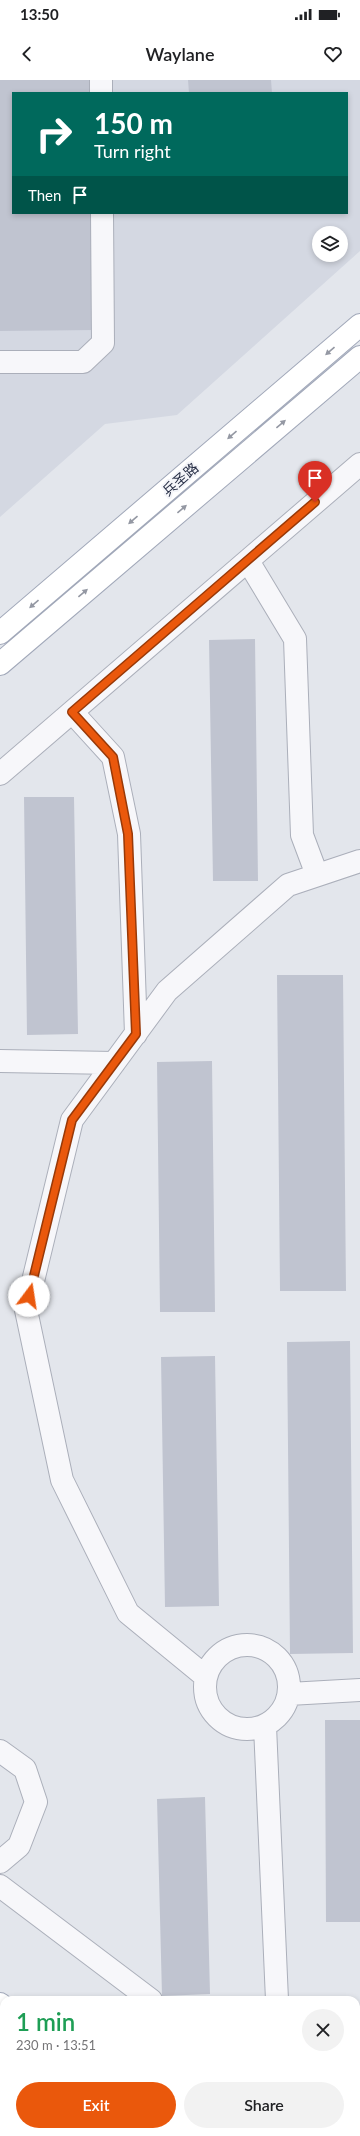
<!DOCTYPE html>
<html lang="en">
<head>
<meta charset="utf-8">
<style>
	:root { --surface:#fff; --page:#f2f2f2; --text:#202124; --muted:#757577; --accent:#ea580c }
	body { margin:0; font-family:Lato,"Noto Sans SC",sans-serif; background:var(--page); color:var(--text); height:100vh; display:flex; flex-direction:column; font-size:15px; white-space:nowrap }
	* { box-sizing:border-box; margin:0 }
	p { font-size:13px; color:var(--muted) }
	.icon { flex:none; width:22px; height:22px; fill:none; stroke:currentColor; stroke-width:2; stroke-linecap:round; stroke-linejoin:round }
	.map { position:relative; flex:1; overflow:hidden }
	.panel { position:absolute; left:0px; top:1916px; width:360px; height:140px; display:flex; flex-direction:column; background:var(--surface); border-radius:12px 12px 0 0; box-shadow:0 2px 6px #0003 }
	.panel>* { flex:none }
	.guide { position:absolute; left:12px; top:12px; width:336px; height:122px; border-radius:0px; box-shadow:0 2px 6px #0003; background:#00695c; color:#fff; overflow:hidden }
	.fabs { position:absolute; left:312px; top:146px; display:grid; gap:8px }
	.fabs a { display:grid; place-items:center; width:36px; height:36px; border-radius:50%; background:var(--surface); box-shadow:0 2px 6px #0003; font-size:20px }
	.pin { position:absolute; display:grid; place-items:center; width:34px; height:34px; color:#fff; margin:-41px -17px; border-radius:50% 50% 50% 0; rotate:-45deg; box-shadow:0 0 4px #0007 }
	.pin .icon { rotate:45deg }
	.me { position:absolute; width:44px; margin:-22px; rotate:14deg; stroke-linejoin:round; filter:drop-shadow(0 0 3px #0008) }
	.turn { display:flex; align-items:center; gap:14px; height:84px; padding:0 16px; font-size:18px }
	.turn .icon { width:52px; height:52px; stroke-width:2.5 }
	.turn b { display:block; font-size:28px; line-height:34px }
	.then { display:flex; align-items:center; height:38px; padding:0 16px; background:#0003; gap:8px; font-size:15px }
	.round { display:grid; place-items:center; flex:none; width:42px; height:42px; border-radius:21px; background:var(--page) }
	.head { display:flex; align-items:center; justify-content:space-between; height:68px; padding:0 16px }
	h1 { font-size:24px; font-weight:600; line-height:30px; color:#1e9e55 }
	.action { display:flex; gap:8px; margin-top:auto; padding:8px 16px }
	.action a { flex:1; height:46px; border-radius:24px; background:var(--accent); color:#fff; font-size:16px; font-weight:600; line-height:46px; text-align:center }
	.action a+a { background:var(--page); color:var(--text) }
	.status { display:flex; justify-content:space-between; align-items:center; height:28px; padding:0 20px; background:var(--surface); direction:ltr }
	.status svg { height:11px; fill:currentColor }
	header { display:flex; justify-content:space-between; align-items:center; height:52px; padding:0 16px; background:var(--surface); font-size:18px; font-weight:600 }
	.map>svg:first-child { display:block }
</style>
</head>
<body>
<div class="status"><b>13:50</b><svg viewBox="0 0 49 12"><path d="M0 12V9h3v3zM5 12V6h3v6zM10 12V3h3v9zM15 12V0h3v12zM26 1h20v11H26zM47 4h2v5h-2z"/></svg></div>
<header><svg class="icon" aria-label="back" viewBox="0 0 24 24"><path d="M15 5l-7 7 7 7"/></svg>Waylane<svg class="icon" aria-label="heart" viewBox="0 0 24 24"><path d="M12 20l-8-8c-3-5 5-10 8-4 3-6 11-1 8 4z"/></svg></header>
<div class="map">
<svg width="360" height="2056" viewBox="0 0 360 2056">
	<rect width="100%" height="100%" fill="#e3e6ec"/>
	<!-- built -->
	<path fill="#d4d8e2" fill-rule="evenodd" d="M 0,0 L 360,0 L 360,171 L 177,335 L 105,344 L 0,437 ZM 13,13 L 347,13 L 347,133 L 13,133 ZM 319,153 L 341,153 L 341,175 L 319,175 Z"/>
	<!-- green -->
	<path fill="#c6d7c4" d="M 0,2021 L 4,2024 L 4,2052 L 44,2052 L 50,2056 L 0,2056 Z"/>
	<!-- building -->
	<path fill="#c0c4d0" d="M 0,0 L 91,0 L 91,13 L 13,13 L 13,133 L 93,133 L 96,250 L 0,251 Z
		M 188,0 L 271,0 L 272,13 L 189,13 Z
		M 255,559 L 258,801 L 213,801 L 209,560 Z
		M 24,717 L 74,717 L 78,954 L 27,955 Z
		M 277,895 L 343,895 L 346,1211 L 280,1211 Z
		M 212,981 L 215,1232 L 160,1232 L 157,982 Z
		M 350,1261 L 353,1573 L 290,1574 L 287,1262 Z
		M 215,1276 L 219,1526 L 165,1527 L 161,1277 Z
		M 325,1640 L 360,1640 L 360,1842 L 326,1842 Z
		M 205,1717 L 210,1914 L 162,1916 L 157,1719 Z"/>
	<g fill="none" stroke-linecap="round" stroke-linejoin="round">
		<!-- minor casing -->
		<g stroke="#abafba" stroke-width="24">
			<path id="minor" d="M 101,0 L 101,13
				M 0,282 L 83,282 L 103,263 L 102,133
				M 248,481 L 295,559 L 302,755 L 317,795
				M 72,632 L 113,677 L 129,754 L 136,954
				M 0,694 L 360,384
				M 0,981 L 114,983
				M205 1607a42 42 0 1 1 84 0a42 42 0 1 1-84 0Z
				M 206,1597 L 128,1533 L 62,1400 L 26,1230 L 72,1040 L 167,911 L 288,805 L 360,781
				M 289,1614 L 360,1610
				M 265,1646 L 277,1920
				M 0,1671 L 25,1689 L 36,1722 L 19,1766 L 0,1782
				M 0,1806 L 151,1920
				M 335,2052 L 340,2056"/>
		</g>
		<!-- major casing -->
		<g stroke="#a1a8b9" stroke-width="24">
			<path id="major" d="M 0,553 L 360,245
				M 0,584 L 360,277
				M 0,1924 L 4,1927
				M 0,1958 L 4,1961
				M 130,2052 L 136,2056
				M 179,2052 L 184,2056"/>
		</g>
		<!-- minor -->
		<use href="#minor" stroke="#f7f7fa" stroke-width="22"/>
		<!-- major -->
		<use href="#major" stroke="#fff" stroke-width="22"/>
	</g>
	<!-- one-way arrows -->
	<defs><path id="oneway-solid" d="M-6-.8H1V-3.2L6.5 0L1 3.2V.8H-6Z"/></defs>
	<g fill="#9498a3">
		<use href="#oneway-solid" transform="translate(330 271) rotate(139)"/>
		<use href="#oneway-solid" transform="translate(281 344) rotate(-40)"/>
		<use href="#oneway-solid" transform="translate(232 355) rotate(139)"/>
		<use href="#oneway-solid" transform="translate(182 429) rotate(-40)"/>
		<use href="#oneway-solid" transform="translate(133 440) rotate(139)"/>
		<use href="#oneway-solid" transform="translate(83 513) rotate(-40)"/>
		<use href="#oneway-solid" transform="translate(34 524) rotate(139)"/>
	</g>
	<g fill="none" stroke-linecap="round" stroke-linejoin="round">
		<!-- route casing -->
		<g stroke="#983908" stroke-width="10">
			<path id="route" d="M 29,1216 L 72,1040 L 136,954 L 128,754 L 113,677 L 72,632 L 315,422"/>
		</g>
		<!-- route -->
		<use href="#route" stroke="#ea580c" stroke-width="7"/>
	</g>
	<g text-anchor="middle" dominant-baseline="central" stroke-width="4" stroke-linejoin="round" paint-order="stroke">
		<!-- street labels -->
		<g font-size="14" fill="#293047" stroke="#f4f5f9">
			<text transform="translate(180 399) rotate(-41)">兵圣路</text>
		</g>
	</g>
</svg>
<div class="fabs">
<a><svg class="icon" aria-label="layers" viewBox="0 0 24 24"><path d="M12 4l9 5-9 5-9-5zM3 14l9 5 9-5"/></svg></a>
</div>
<div class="pin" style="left:315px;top:422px;background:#d93025"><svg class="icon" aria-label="arrive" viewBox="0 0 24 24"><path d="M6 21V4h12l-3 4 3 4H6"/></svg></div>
<svg class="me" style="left:29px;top:1216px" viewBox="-20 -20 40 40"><circle r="19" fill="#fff"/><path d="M0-13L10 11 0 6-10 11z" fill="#ea580c"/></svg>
<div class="guide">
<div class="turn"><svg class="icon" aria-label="right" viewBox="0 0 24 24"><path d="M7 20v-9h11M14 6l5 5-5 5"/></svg><div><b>150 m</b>Turn right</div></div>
<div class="then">Then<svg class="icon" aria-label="arrive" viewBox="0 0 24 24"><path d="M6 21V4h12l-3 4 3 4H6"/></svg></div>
</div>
<section class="panel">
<div class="head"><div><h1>1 min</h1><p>230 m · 13:51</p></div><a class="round"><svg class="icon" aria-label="close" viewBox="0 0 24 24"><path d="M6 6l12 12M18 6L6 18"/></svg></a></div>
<div class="action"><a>Exit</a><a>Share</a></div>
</section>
</div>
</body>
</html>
